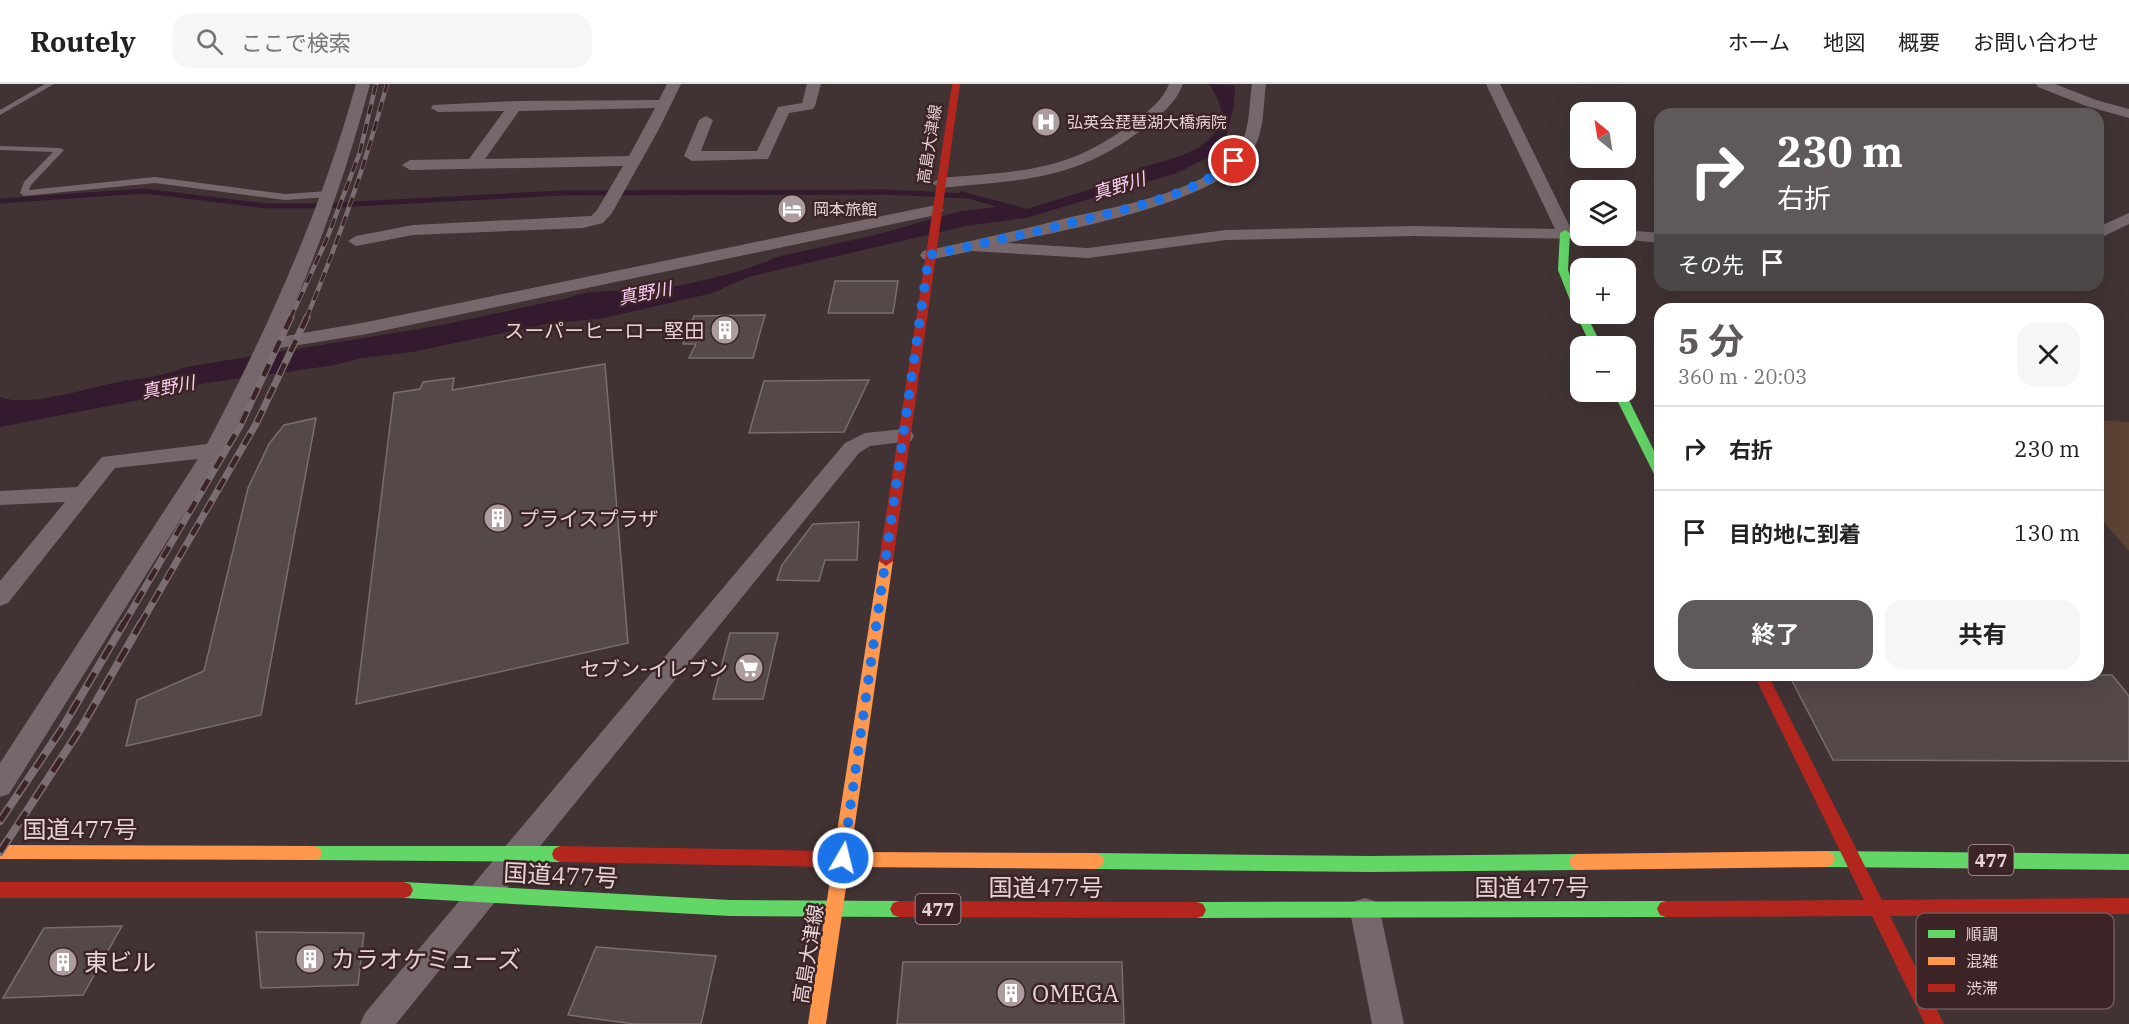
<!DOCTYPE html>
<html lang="ja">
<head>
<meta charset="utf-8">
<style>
	:root { --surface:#fff; --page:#f6f6f6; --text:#222; --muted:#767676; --line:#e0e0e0; --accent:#605959 }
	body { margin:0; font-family:"IBM Plex Serif","Noto Sans JP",serif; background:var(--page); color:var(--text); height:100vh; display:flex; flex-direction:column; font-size:22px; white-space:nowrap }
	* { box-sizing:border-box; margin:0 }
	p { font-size:20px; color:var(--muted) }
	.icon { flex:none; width:33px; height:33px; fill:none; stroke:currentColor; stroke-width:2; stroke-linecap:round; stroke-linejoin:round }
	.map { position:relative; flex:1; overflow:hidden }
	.details { position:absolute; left:1654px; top:219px; width:450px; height:378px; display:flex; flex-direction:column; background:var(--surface); border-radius:18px; box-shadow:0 6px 24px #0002 }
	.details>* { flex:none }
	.hud { position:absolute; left:1654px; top:24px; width:450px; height:183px; border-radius:18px; box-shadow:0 6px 24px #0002; background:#605959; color:#fff; overflow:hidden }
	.needle { width:39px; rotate:330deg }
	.controls { position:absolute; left:1570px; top:18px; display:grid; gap:12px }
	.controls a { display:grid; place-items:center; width:66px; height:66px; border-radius:12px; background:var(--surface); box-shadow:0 6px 24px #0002; font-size:30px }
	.pin { position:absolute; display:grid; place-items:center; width:51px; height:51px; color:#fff; margin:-26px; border:3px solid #fff; border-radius:50%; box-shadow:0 2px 6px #0007 }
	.me { position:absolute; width:66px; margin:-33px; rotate:8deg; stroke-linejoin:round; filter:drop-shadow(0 0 4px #0008) }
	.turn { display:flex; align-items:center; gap:21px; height:126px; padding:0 24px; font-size:27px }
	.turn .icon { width:78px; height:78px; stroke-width:2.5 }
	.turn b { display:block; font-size:42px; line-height:51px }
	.then { display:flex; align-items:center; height:57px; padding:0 24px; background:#0003; gap:12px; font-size:22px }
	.round { display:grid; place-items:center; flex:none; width:63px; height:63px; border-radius:18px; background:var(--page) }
	.head { display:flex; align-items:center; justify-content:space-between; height:102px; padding:0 24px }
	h1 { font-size:36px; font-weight:700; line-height:45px; color:var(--accent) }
	.button { display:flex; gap:12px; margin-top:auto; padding:12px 24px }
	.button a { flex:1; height:69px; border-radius:18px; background:var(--accent); color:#fff; font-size:24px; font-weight:700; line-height:69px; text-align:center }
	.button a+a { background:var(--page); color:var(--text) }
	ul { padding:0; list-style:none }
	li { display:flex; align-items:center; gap:18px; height:84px; padding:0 24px; border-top:2px solid var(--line) }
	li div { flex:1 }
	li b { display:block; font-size:22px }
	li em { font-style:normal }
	header { display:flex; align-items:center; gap:36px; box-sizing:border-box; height:84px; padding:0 30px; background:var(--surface); border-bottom:2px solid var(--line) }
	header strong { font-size:28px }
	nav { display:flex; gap:33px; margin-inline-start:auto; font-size:21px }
	.search { width:420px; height:54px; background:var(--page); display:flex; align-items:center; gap:15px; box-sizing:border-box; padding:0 21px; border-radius:18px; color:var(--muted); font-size:22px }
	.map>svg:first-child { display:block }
</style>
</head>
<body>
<header>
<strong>Routely</strong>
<div class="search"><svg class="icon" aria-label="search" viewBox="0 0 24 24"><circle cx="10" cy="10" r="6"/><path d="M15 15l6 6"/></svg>ここで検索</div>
<nav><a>ホーム</a><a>地図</a><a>概要</a><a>お問い合わせ</a></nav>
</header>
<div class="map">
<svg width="2129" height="940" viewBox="0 0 2129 940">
	<rect width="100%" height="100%" fill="#413334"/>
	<!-- green -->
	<path fill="#5c4334" d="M 2099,336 L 2129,338 L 2129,467 L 2099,433 Z"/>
	<!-- water -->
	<path fill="#331a2f" d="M 1210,0 L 1235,2 L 1234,22 L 1225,57 L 1205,75 L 1177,89 L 1026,134 L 966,142 L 748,193 L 713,209 L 604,234 L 546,240 L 412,268 L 362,274 L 335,281 L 200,300 L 170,310 L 0,343 L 0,313 C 26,324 85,305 114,299 C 138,294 163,293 186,283 L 437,242 L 568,214 C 593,204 623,208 651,206 C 685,202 746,188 777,173 L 879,150 L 961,127 L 997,123 L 960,112 L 960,107 L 1027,125 L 1136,91 L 1139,84 C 1167,76 1224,66 1221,26 C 1220,18 1214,8 1210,0 Z"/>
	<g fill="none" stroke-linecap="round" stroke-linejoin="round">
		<!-- stream -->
		<path stroke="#331a2f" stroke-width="5" d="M 0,117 L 144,107 L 266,122 L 319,122 L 561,109 L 885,108 L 969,112"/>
	</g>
	<!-- building -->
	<path fill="#544948" stroke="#7a6e6d" stroke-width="1.5" d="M 835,197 L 898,197 L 893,229 L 828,229 Z
		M 765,231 L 753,274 L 689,274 L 696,260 L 683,260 L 694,232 Z
		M 605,280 L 628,559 L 356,620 L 394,309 L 420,305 L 423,298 L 454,294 L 452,306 Z
		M 869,296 L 844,348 L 749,349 L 764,297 Z
		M 316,334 L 261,631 L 126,662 L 137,616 L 204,587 L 248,404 L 269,360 L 284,341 Z
		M 859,438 L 857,476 L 825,476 L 819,497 L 777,496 L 782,481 L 813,440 Z
		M 730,549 L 778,549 L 763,615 L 713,615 Z
		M 1789,591 L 2112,591 L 2129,612 L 2129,677 L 1833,676 Z
		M 122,842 L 83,911 L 3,914 L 44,844 Z
		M 256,848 L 364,849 L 358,901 L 261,904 Z
		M 596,863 L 716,872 L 701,940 L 634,940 L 568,931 Z
		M 903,878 L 1122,878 L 1124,940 L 897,940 Z"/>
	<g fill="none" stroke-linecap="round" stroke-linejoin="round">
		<!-- lane -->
		<path fill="#75676c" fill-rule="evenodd" d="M 45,0 L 54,0 L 0,31 L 0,26 Z
			M 0,62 L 60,64 L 64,66 L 31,101 L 29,106 L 155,93 L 285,110 L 329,107 L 333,110 L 329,113 L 285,116 L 155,99 L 24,112 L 20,109 L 24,98 L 53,68 L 0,66 Z"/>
		<!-- street -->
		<path fill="#75676c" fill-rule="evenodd" d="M 356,0 L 370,0 C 347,87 317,171 280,253 L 367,238 L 936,121 L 944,126 L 936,131 L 367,250 L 274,265 L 224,366 L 9,710 L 0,713 L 0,679 L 198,375 L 115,384 L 8,519 L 0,522 L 0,497 L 65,418 L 0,421 L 0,407 L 77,403 L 102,373 L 207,360 C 268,244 321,127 356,0 Z
			M 667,0 L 681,0 L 659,45 L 612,129 L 603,139 L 583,144 L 413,151 L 356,162 L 348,157 L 356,152 L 413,141 L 591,132 L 597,126 L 623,82 L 410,86 L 402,81 L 410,76 L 469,75 L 504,27 L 438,28 L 431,24 L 433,21 L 516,17 L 659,16 ZM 655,24 L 629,72 L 485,75 L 519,27 Z
			M 807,0 L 821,0 L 815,22 L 813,25 L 789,29 L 768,75 L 692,77 L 684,72 L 699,36 L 706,32 L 713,36 L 701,67 L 757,67 L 778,23 L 802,19 Z
			M 1169,0 L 1183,0 C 1176,19 1160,32 1144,44 C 1076,97 1021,96 940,104 L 932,99 L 940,94 C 1020,87 1068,89 1135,37 C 1149,27 1163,16 1169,0 Z
			M 1252,0 L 1266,0 C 1263,21 1265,48 1252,67 C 1218,120 1067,145 1007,159 L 1088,164 L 1226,146 L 1414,142 L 1555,145 L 1486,0 L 1500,0 L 1571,145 L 1581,145 L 1581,152 L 1588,152 L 1581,155 L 1414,152 L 1226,156 L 1088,174 L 972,167 L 929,176 L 923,175 L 920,171 L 923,167 L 929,166 C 977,156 1024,145 1071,133 C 1116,123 1216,105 1240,62 C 1250,45 1249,20 1252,0 Z
			M 2036,0 L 2055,0 L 2096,16 L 2129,25 L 2129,34 L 2086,22 L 2038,3 Z
			M 2129,129 L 2129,140 L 2098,155 L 2098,143 Z
			M 1626,146 L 1660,149 L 1660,159 L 1620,155 L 1618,152 L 1626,152 Z
			M 904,345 L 911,347 L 914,352 L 911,357 L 870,362 L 859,369 L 396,940 L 360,940 L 365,929 L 845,359 L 865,349 Z
			M 1365,814 L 1375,817 L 1380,827 L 1404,940 L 1372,940 L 1350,827 L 1355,817 Z"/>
		<!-- fast -->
		<path fill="#63d668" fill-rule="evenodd" d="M 1565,146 L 1570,149 L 1568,186 L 1581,218 L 1581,230 L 1586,230 L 1602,262 L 1591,262 L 1573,224 L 1558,186 L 1560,149 Z
			M 1613,308 L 1625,308 L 1660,379 L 1660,394 L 1654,390 Z
			M 314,762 L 560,762 L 566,765 L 568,770 L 566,775 L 560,778 L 314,776 L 308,774 L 306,769 L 308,764 Z
			M 1827,767 L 2129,770 L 2129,786 L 1827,783 L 1821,780 L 1819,775 L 1821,770 Z
			M 1096,769 L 1370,772 L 1577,770 L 1583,773 L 1585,778 L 1583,783 L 1577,786 L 1370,788 L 1096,785 L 1090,782 L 1088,777 L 1090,772 Z
			M 404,798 L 730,816 L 899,817 L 905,819 L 908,825 L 905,831 L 899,833 L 730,832 L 404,814 L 398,812 L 395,806 L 398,800 Z
			M 1666,817 L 1672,819 L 1675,825 L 1672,831 L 1666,833 L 1197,834 L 1191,832 L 1188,826 L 1191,820 L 1197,818 Z"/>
		<!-- slow -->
		<path fill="#ff974d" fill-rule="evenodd" d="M 886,472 L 893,477 L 851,768 L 1096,769 L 1102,772 L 1104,777 L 1102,782 L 1096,785 L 849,783 L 826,940 L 808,940 L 832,783 L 825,780 L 823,775 L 825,770 L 834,767 L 879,477 Z
			M 0,761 L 314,762 L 320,764 L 322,769 L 320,774 L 314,776 L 0,775 Z
			M 1827,767 L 1833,770 L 1835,775 L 1833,780 L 1827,783 L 1577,786 L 1571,783 L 1569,778 L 1571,773 L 1577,770 Z"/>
		<!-- jam -->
		<path fill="#b3261e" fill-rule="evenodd" d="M 952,0 L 960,0 L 893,477 L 886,482 L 879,477 Z
			M 1754,591 L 1768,591 L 1882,816 L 2129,814 L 2129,830 L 1890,832 L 1944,940 L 1925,940 L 1872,832 L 1666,833 L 1660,831 L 1657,825 L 1660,819 L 1666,817 L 1864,816 Z
			M 560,762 L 831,767 L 837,770 L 839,775 L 837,780 L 831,783 L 560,778 L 554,775 L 552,770 L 554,765 Z
			M 0,798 L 404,798 L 410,800 L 413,806 L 410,812 L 404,814 L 0,814 Z
			M 899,817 L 1197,818 L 1203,820 L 1206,826 L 1203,832 L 1197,834 L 899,833 L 893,831 L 890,825 L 893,819 Z"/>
		<!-- rail-far2 casing -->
		<g stroke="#7b6e72" stroke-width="4.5">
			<path id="rail-far2" d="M 290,235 L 326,157 L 360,68 L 376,0
				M 306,235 C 339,156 365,83 387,0"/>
		</g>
		<!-- rail-far1 casing -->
		<g stroke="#7b6e72" stroke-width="7">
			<path id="rail-far1" d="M 123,541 L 240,342 L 291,233
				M 140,541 L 256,340 L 307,233"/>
		</g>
		<!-- rail casing -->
		<g stroke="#7b6e72" stroke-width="8">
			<path id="rail" d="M 0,737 L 61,646 L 124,539
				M 0,768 L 81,644 L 141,539"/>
		</g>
		<!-- rail-far2 -->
		<use href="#rail-far2" stroke="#3c2326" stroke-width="3" stroke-dasharray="10" stroke-linecap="butt"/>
		<!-- rail-far1 -->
		<use href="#rail-far1" stroke="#3c2326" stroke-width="4.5" stroke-dasharray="13" stroke-linecap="butt"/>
		<!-- rail -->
		<use href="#rail" stroke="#3c2326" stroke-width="5" stroke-dasharray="16" stroke-linecap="butt"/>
	</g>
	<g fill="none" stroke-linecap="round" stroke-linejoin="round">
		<!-- route -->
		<path stroke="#1a73e8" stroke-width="10" stroke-dasharray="0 18" d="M 843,774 L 929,171 C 984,159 1037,148 1091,134 C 1141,121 1193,111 1234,77"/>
	</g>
	<!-- icons -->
	<defs>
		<g id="hospital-disc" transform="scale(1.5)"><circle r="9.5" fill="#ac9c9d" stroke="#3c2326"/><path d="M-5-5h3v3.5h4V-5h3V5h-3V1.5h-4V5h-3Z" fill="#fff"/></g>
		<g id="hotel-disc" transform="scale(1.5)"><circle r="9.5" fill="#ac9c9d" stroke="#3c2326"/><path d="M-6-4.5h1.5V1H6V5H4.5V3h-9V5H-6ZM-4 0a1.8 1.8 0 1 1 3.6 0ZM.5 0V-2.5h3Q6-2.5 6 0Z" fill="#fff"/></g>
		<g id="building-disc" transform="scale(1.5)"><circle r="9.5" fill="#ac9c9d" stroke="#3c2326"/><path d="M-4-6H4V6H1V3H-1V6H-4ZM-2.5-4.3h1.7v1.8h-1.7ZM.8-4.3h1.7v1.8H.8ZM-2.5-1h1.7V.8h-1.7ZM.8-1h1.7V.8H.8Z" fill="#fff"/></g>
		<g id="supermarket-disc" transform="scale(1.5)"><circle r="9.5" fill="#ac9c9d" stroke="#3c2326"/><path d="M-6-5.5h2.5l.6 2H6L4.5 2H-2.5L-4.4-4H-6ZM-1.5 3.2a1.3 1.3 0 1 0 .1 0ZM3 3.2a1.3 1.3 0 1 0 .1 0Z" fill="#fff"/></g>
	</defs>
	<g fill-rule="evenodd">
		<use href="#hospital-disc" x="1046" y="38"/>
		<use href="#hotel-disc" x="792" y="125"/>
		<use href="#building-disc" x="725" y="246"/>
		<use href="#building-disc" x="498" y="434"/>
		<use href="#supermarket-disc" x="749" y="584"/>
		<use href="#building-disc" x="310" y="875"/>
		<use href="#building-disc" x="63" y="878"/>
		<use href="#building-disc" x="1011" y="909"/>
	</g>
	<g text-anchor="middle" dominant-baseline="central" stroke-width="5" stroke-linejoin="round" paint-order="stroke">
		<!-- far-poi labels -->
		<g font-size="16" fill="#e5d4d5" stroke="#3c2326" text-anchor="start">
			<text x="1067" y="38">弘英会琵琶湖大橋病院</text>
			<text x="813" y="125">岡本旅館</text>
		</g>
		<!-- far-street labels -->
		<g font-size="16" fill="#e5d4d5" stroke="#3c2326">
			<text transform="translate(929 60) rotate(-81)">高島大津線</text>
		</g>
		<!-- far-water labels -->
		<g font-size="18" font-style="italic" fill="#fed0f7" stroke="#3c2326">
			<text transform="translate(1119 102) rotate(-17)">真野川</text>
			<text transform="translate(645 209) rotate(-11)">真野川</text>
			<text transform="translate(168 303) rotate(-11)">真野川</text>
		</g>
		<!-- shield labels -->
		<g fill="#3c2326" stroke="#b29fa0" stroke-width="1.5">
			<rect x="1968.5" y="761" width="45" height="30" rx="4.5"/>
			<rect x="915.5" y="810" width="45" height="30" rx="4.5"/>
		</g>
		<g font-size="18" font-weight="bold" fill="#e5d4d5">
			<text x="1991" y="776">477</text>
			<text x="938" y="825">477</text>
		</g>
		<!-- poi labels -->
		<g font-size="20" fill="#e5d4d5" stroke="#3c2326" text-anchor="end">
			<text x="704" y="246">スーパーヒーロー堅田</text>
			<text x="519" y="434" text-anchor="start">プライスプラザ</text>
			<text x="728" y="584">セブン-イレブン</text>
		</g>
		<!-- street labels -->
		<g font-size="20" fill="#e5d4d5" stroke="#3c2326">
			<text transform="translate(808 870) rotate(-81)">高島大津線</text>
		</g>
		<!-- near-street labels -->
		<g font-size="24" fill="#e5d4d5" stroke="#3c2326">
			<text x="80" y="745">国道477号</text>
			<text transform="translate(561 791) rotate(3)">国道477号</text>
			<text x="1046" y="803">国道477号</text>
			<text x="1532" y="803">国道477号</text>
		</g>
		<!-- near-poi labels -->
		<g font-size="24" fill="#e5d4d5" stroke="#3c2326" text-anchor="start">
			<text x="331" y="875">カラオケミューズ</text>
			<text x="84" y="878">東ビル</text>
			<text x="1032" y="909">OMEGA</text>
		</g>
	</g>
	<!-- legend -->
	<rect x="1916" y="829" width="198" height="96" rx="9" fill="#3c2326" stroke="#6f585b" stroke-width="1.5"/>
	<rect x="1928" y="846" width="27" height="8" fill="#63d668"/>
	<rect x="1928" y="873" width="27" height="8" fill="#ff974d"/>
	<rect x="1928" y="900" width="27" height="8" fill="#b3261e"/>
	<g font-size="16" fill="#e5d4d5">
		<text x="1966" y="856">順調</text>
		<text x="1966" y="883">混雑</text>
		<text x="1966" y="910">渋滞</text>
	</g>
</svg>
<div class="controls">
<a><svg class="needle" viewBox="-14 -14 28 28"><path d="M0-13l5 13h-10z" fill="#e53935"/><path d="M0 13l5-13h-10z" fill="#767676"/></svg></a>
<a><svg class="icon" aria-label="layers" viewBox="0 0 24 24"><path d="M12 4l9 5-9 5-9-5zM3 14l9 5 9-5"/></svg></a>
<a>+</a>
<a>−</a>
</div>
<div class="pin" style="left:1234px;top:77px;background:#d93025"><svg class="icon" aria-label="arrive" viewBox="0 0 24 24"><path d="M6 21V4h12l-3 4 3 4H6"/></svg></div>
<svg class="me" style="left:843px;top:774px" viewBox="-20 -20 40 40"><circle r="17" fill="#1a73e8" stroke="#fff" stroke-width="3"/><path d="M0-11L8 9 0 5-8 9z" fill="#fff"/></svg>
<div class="hud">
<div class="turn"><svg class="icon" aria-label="right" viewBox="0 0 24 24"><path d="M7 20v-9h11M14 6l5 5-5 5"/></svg><div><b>230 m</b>右折</div></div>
<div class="then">その先<svg class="icon" aria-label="arrive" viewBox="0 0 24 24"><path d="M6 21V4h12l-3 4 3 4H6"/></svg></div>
</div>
<section class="details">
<div class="head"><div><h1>5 分</h1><p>360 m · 20:03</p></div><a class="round"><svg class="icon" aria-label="close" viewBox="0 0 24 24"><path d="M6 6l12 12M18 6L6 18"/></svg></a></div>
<ul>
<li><svg class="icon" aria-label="right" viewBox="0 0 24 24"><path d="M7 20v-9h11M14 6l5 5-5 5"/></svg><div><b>右折</b></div><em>230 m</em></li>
<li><svg class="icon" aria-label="arrive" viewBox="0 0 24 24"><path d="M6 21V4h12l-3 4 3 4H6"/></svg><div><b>目的地に到着</b></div><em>130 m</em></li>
</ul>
<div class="button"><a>終了</a><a>共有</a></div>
</section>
</div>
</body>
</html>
